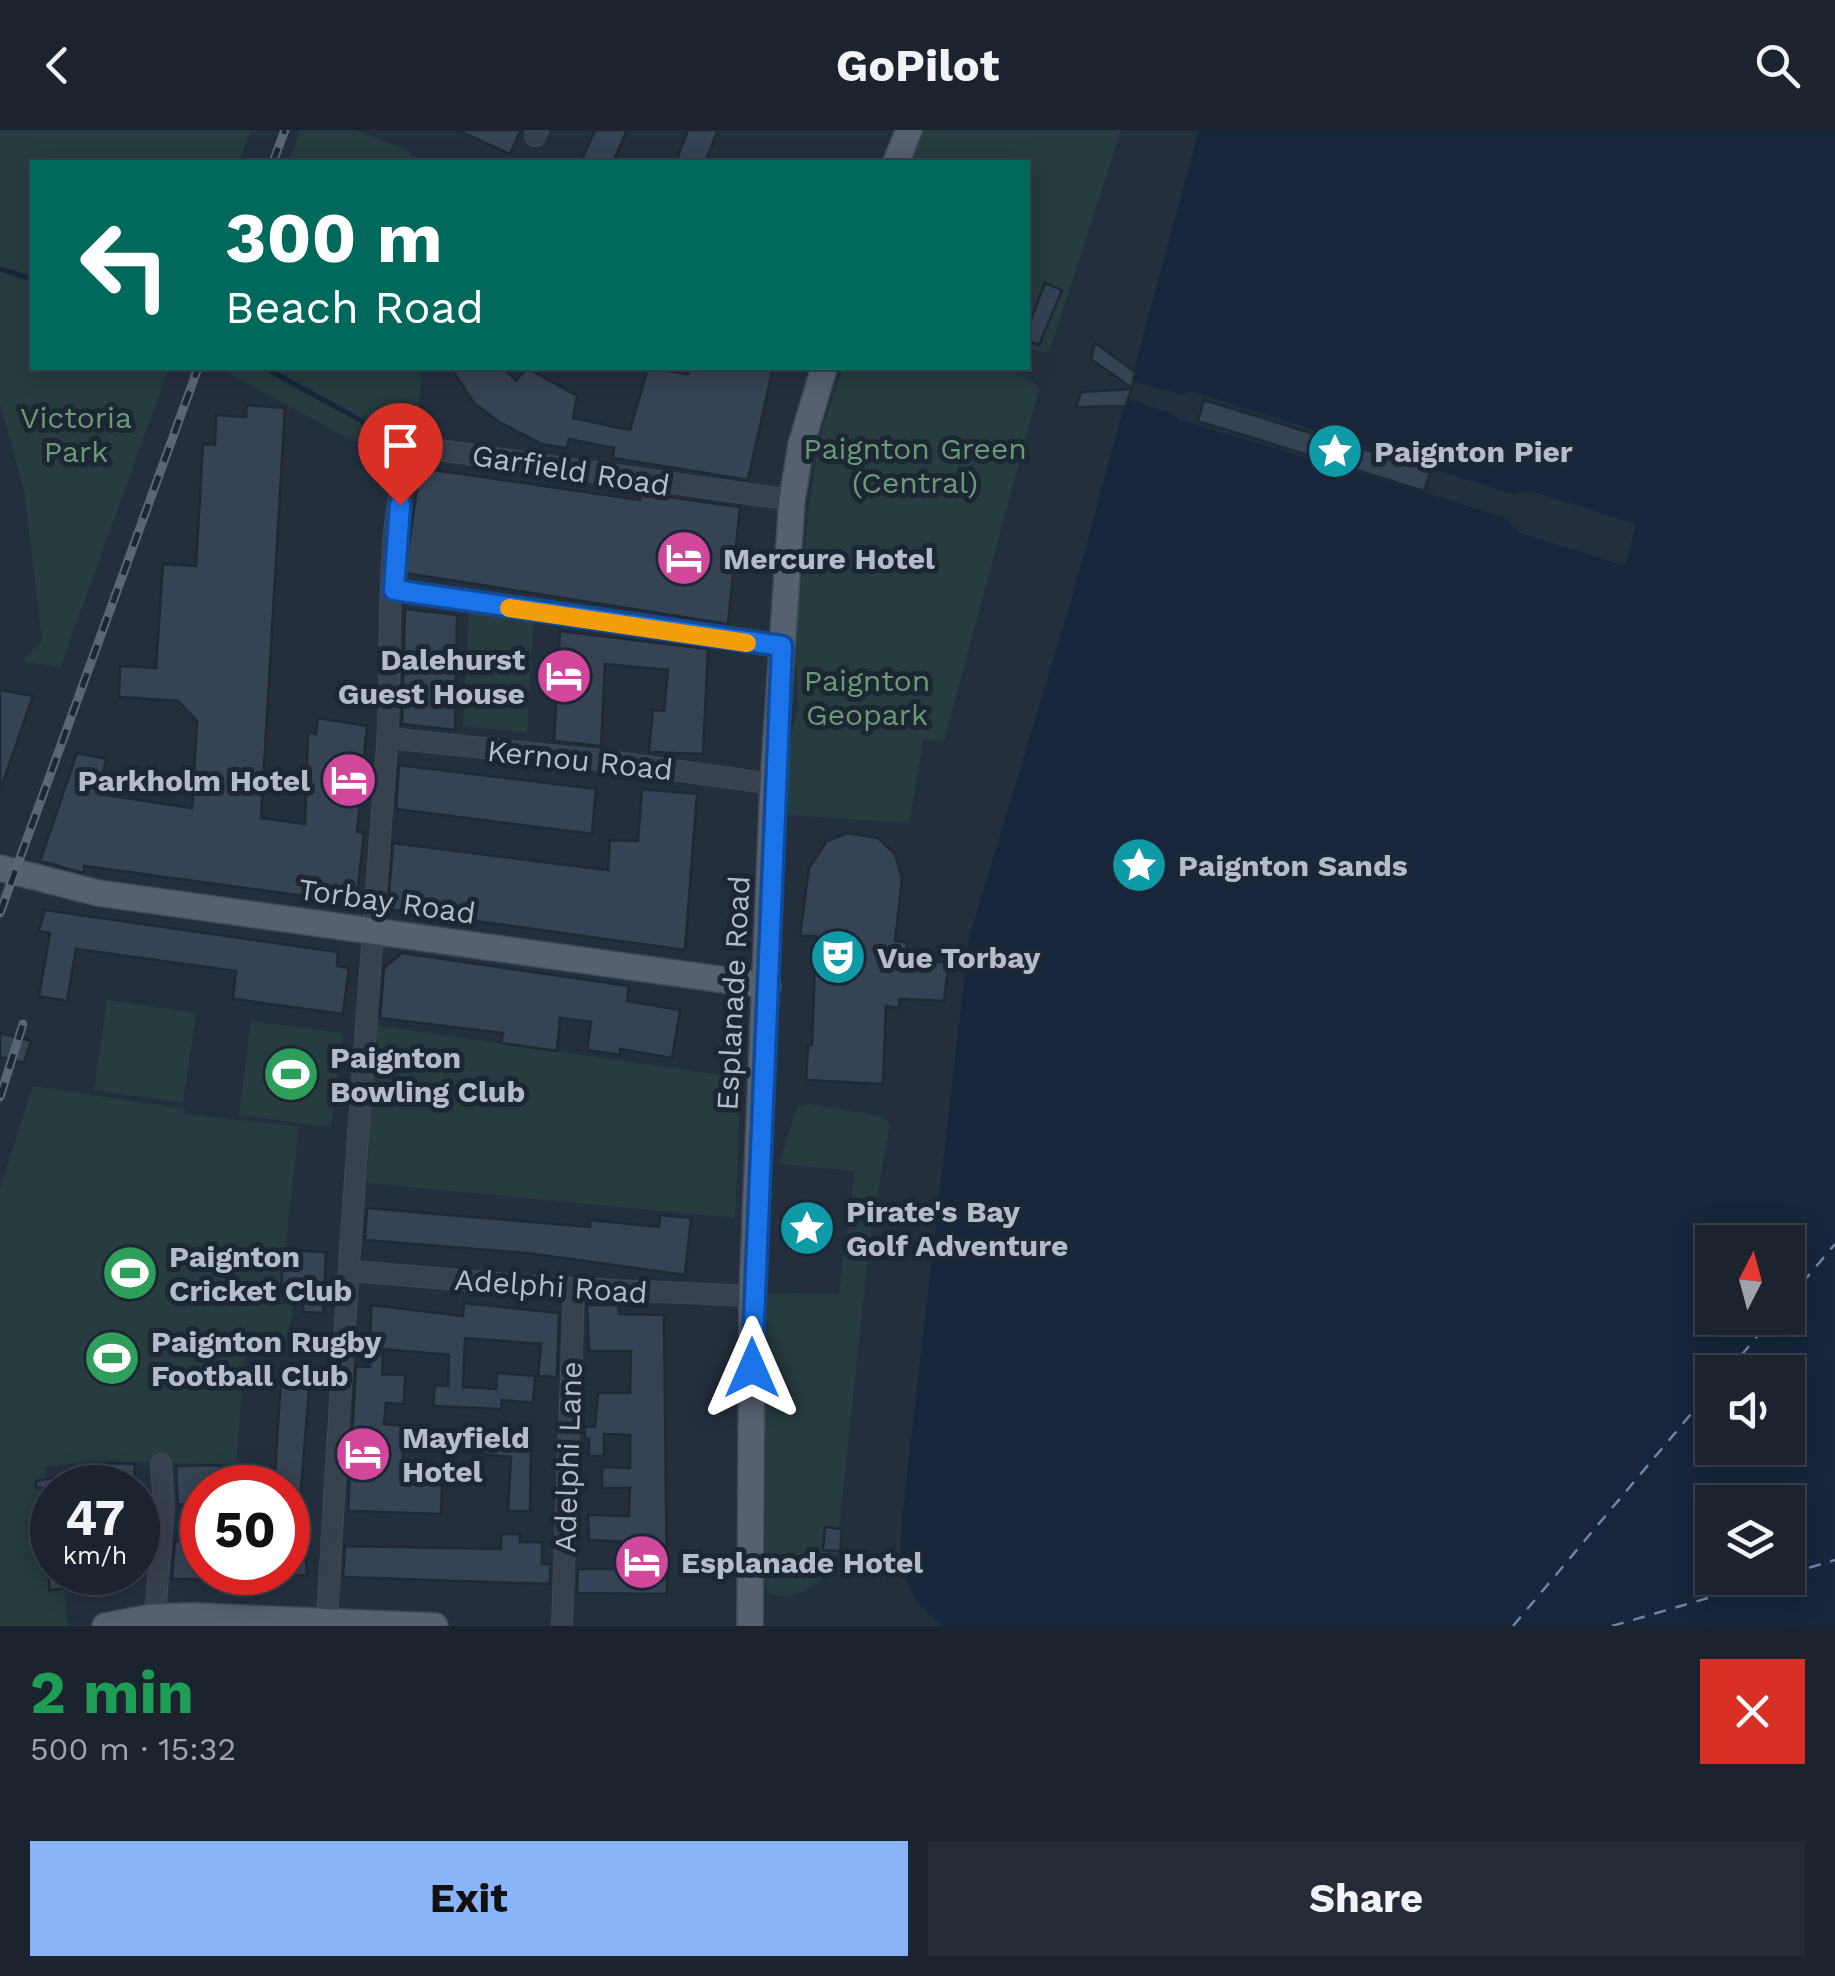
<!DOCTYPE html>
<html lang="en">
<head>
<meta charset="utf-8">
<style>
	:root { --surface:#1b232e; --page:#242b36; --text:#f1f3f6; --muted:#a0a4aa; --line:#39404a; --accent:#8ab4f8 }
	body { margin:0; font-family:"Work Sans",sans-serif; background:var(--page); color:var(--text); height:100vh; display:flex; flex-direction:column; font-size:38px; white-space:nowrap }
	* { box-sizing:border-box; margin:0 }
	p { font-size:32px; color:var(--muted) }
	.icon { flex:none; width:55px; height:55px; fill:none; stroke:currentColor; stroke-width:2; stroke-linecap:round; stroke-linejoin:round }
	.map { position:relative; height:1496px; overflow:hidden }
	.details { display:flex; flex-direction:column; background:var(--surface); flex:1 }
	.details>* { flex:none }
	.guide { position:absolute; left:30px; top:30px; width:1000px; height:210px; border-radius:0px; box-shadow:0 5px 25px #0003,0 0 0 2px var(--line); background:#00695c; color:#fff; overflow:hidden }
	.needle { width:65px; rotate:6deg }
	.controls { position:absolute; left:1695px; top:1095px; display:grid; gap:20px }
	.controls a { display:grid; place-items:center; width:110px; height:110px; border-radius:0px; background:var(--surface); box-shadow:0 5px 25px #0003,0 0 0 2px var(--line); font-size:50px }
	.speed { position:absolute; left:30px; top:1335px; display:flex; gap:20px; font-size:50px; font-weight:700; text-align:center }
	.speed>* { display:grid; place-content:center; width:130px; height:130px; border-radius:50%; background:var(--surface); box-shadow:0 5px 25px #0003,0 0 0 2px var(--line); line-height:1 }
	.speed small { font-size:25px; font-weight:400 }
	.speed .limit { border:15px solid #d22; background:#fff; color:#111 }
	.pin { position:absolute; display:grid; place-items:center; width:85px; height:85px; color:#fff; margin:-102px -42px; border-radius:50% 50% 50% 0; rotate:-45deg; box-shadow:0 0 10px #0007 }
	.pin .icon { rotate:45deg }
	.me { position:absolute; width:110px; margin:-55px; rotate:0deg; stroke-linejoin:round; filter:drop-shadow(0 0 8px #0008) }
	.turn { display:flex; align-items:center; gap:35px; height:210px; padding:0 30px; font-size:45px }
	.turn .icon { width:130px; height:130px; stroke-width:2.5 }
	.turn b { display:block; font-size:70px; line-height:85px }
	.round { display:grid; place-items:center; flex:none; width:105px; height:105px; border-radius:0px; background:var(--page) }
	.head { display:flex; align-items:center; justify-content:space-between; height:170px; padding:0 30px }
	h1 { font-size:60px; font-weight:700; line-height:75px; color:#1e9e55 }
	.cta { display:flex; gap:20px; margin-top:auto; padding:20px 30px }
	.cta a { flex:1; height:115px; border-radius:0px; background:var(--accent); color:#111; font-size:40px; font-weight:700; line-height:115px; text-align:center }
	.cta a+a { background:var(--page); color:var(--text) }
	header { display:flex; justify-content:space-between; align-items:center; height:130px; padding:0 30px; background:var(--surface); font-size:45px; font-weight:700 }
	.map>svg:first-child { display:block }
</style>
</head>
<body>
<header><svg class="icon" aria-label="back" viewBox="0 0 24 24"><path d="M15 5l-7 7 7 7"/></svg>GoPilot<svg class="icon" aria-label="search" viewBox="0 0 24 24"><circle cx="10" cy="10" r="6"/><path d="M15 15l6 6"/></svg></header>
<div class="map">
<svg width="1835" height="1496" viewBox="0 0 1835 1496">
	<rect width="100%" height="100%" fill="#242f3e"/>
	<!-- green -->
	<path fill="#263c3f" d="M 0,0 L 251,0 L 239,32 L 32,32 L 32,238 L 169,238 L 60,538 L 23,531 L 42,510 L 24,360 L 0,273 Z
		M 300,0 L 356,0 L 411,22 L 413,32 L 289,32 Z
		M 919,0 L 1121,0 L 1049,223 L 1028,220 L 1028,32 L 906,32 Z
		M 217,238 L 422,238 L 418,297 L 380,325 Z
		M 843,238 C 882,238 1021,224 1039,259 L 944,611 L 924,608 L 909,693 L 785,685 L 789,618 L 798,574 L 795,503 L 810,371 L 820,305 Z
		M 469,479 L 534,489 L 527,603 L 463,596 Z
		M 107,870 L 196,883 L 183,973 L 94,960 Z
		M 251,891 L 343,903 L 331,997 L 239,985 Z
		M 374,895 L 741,948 L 735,1088 L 367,1053 Z
		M 33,956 L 185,979 L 185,984 L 299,997 L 279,1174 L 294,1176 L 283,1222 L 251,1221 L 245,1228 L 236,1335 L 89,1331 L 45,1337 L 52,1385 L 52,1442 L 63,1443 L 68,1496 L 0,1496 L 0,1058 Z
		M 810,974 L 881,986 L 890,993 L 870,1108 L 836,1427 C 830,1452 794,1473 769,1464 L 765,1452 L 764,1163 L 839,1164 L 855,1041 L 779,1034 L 797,977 Z"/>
	<!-- water -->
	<path fill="#17263c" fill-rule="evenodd" d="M 1199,0 L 1835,0 L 1835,1496 L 945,1496 C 883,1457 903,1399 908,1336 L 969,808 L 1071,471 ZM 1712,1112 L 1788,1112 L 1788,1188 L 1712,1188 ZM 1712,1242 L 1788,1242 L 1788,1318 L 1712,1318 ZM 1712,1372 L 1788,1372 L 1788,1448 L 1712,1448 Z"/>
	<!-- pier -->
	<path fill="#242f3e" d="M 1128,237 L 1135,242 L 1134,252 L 1181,264 L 1192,261 L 1512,364 L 1531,361 L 1636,394 L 1625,436 L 1520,403 L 1505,388 L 1439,367 L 1179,290 L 1173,284 L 1135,271 L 1128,269 L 1125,276 L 1118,276 Z"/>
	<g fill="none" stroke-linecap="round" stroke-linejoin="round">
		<!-- stream -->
		<path stroke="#17263c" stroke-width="5" d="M 0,139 L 32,149
			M 265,238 L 393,308"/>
		<!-- ferry -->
		<path stroke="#6d86a8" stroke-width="2.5" stroke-dasharray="12 10" stroke-linecap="butt" d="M 1788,1170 L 1835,1114
			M 1727,1242 L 1773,1188
			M 1788,1444 L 1835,1430
			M 1513,1496 L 1712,1259
			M 1612,1496 L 1777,1448"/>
	</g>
	<!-- building -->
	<path fill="#364354" stroke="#1f2835" stroke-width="2.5" d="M 457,0 L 521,0 L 510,24 Z
		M 595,0 L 627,0 L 613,32 L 581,32 Z
		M 688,0 L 718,0 L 705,32 L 676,32 Z
		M 1045,153 L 1062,160 L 1039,215 L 1028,211 L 1028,197 Z
		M 1095,213 L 1135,242 L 1132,258 L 1091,229 Z
		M 451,238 L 503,238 L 516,251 L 527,238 L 577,266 L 573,288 L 630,300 L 648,238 L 688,244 L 690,238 L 773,238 L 748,350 L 613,328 L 614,318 L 569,309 L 567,318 L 542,314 L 499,292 L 474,273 Z
		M 1132,259 L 1125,276 L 1076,277 L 1081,262 Z
		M 1204,270 L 1431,340 L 1424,361 L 1198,291 Z
		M 247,275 L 285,278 L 261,688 L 305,694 L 308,602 L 316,604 L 318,588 L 367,596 L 357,702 L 364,703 L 356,773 L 84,736 L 84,743 L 40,731 L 77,623 L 106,629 L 99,664 L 192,678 L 197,591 L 178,571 L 119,567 L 120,536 L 156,538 L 163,434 L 196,436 L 203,314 L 215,315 L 216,285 L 246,287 Z
		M 420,338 L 640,370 L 641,363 L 740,377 L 728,494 L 405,443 Z
		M 405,479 L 457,485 L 455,600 L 402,594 Z
		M 560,501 L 708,519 L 703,624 L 649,622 L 653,580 L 664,581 L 668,540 L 605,534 L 601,616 L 554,611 Z
		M 0,560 L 33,566 L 2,655 L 0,654 Z
		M 399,635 L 596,659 L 592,704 L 396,679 Z
		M 642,659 L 697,664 L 685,820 L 388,779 L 393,713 L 608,740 L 610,710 L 638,711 Z
		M 847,703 L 878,708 L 895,724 L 902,749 L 895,811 L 907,812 L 906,831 L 949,832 L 944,871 L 900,869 L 899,878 L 886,876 L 883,954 L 806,950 L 808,915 L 812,915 L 816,806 L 800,806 L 809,738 L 827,711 Z
		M 45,780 L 338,822 L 337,836 L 349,838 L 343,884 L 233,869 L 236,841 L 76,819 L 67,871 L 39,866 L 50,803 L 39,801 Z
		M 402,823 L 629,856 L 627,871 L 680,880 L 672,928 L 620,919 L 620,925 L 587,920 L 591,892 L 560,888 L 557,921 L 501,913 L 503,903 L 380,888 L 384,838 Z
		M 0,903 L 31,911 L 24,933 L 0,927 Z
		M 367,1078 L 590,1097 L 590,1090 L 659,1097 L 660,1085 L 691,1088 L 685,1145 L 527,1123 L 365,1110 Z
		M 283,1120 L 326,1122 L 323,1183 L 303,1182 L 304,1170 L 295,1170 L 295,1163 L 281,1163 Z
		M 464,1173 L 559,1183 L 557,1247 L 538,1246 L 541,1214 L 465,1208 L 463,1257 L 496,1259 L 497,1243 L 535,1246 L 533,1273 L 502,1270 L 501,1279 L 433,1276 L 435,1255 L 448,1256 L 449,1225 L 383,1219 L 382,1244 L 405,1245 L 404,1274 L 386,1273 L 384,1294 L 404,1296 L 402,1354 L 442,1355 L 441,1384 L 348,1381 L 356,1236 L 370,1237 L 371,1175 L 463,1186 Z
		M 587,1175 L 619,1175 L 619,1184 L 664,1185 L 667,1464 L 577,1463 L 578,1439 L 630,1439 L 631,1412 L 589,1410 L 588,1385 L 629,1386 L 630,1358 L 602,1358 L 602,1337 L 630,1338 L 630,1305 L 604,1304 L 604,1326 L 589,1326 L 589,1309 L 585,1309 L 585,1297 L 595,1297 L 598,1263 L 630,1263 L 631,1221 L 589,1221 Z
		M 282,1232 L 311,1235 L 297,1409 L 288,1408 L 288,1358 L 274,1358 Z
		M 455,1301 L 490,1304 L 489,1311 L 531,1313 L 530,1381 L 508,1381 L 511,1327 L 454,1321 Z
		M 110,1333 L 135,1334 L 133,1358 L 108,1358 Z
		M 220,1335 L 220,1358 L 202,1358 L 202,1375 L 178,1374 L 176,1336 Z
		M 82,1342 L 85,1358 L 36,1358 L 36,1351 Z
		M 825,1397 L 842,1399 L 840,1421 L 823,1420 Z
		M 501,1404 L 520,1404 L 520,1412 L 542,1412 L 542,1434 L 550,1434 L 550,1454 L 343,1447 L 345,1416 L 501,1419 Z
		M 175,1411 L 202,1411 L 202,1449 L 172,1449 Z
		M 305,1417 L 307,1445 L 288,1446 L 288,1418 Z
		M 48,1442 L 89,1442 L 64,1459 L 50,1460 Z"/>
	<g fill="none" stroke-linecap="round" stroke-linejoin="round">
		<!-- minor casing -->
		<g stroke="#414a57" stroke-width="22">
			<path id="minor" d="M 535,6 L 538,0
				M 394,460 L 781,516
				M 388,608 L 609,631 L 773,654
				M 351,1141 L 545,1157 L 752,1166
				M 327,1491 C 343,1198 365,907 387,615 C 393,530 383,407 408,328 L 425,318 L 792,370
				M 154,1496 L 164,1378 L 161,1334
				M 562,1496 L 574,1158"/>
		</g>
		<!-- major casing -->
		<g stroke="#414a57" stroke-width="28">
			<path id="major" d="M 896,32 L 909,0
				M 0,738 L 98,763 L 768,856
				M 105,1496 L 152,1487 L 197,1486 L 435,1496
				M 750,1496 L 752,1164 L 773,654 L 792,370 L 801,315 L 824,238"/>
		</g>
		<!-- minor -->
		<use href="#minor" stroke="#38414e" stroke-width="20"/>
		<!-- major -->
		<use href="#major" stroke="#56606e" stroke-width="25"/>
		<!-- rail casing -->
		<g stroke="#5a6575" stroke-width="9">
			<path id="rail" d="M 273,32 L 285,0
				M 0,783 L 198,238
				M 0,967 L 23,894"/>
		</g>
		<!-- rail -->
		<use href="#rail" stroke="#1d2633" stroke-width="5" stroke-dasharray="15" stroke-linecap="butt"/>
	</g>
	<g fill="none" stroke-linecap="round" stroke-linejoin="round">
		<!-- route casing -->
		<g stroke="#114b97" stroke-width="25">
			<path id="route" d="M 400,375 L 394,460 L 782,516 L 752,1238"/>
		</g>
		<!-- route -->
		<use href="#route" stroke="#1a73e8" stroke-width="18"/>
		<!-- slow -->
		<path stroke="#f59e0b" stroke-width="18" d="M 509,478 L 747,513"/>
	</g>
	<!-- icons -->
	<defs>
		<g id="sight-disc" transform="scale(2.875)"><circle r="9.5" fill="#0f9aa8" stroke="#1d2633"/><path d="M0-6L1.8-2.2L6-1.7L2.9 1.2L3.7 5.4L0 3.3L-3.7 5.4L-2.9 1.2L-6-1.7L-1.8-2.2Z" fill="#fff"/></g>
		<g id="hotel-disc" transform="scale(2.875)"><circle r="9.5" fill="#d1479c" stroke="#1d2633"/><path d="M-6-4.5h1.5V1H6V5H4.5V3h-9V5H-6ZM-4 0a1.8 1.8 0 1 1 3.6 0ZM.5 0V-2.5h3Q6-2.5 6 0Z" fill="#fff"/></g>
		<g id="theatre-disc" transform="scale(2.875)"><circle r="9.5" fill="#0f9aa8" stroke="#1d2633"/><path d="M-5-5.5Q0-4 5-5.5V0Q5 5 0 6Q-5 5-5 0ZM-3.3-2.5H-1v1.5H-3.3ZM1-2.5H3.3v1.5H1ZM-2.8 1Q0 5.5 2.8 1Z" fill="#fff"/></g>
		<g id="stadium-disc" transform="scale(2.875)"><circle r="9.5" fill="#2e9e5b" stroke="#1d2633"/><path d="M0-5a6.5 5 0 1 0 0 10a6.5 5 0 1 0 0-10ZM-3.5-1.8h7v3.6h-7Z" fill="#fff"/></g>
	</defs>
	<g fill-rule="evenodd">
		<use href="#sight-disc" x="1335" y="321"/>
		<use href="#hotel-disc" x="684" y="428"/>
		<use href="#hotel-disc" x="564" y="546"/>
		<use href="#hotel-disc" x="349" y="650"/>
		<use href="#sight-disc" x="1139" y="735"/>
		<use href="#theatre-disc" x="838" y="827"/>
		<use href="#stadium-disc" x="291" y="944"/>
		<use href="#sight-disc" x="807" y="1098"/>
		<use href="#stadium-disc" x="130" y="1143"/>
		<use href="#stadium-disc" x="112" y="1228"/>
		<use href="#hotel-disc" x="363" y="1324"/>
		<use href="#hotel-disc" x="642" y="1432"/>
	</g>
	<g text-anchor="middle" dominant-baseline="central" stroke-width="10" stroke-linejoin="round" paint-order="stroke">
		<!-- park labels -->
		<g font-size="30" fill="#6b9a76" stroke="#1d2633">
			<text x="76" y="287">Victoria<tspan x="76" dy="34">Park</tspan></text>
			<text x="915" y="318">Paignton Green<tspan x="915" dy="34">(Central)</tspan></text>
			<text x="867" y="550">Paignton<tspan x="867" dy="34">Geopark</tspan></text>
		</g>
		<!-- poi labels -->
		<g font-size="30" font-weight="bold" fill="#b4bcc9" stroke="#1d2633" text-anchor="start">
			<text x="1374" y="321">Paignton Pier</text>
			<text x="723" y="428">Mercure Hotel</text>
			<text x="525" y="529" text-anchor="end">Dalehurst<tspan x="525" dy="34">Guest House</tspan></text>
			<text x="310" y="650" text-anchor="end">Parkholm Hotel</text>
			<text x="1178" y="735">Paignton Sands</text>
			<text x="877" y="827">Vue Torbay</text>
			<text x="330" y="927">Paignton<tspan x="330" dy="34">Bowling Club</tspan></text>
			<text x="846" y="1081">Pirate's Bay<tspan x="846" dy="34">Golf Adventure</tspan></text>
			<text x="169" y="1126">Paignton<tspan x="169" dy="34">Cricket Club</tspan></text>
			<text x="151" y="1211">Paignton Rugby<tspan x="151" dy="34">Football Club</tspan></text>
			<text x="402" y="1307">Mayfield<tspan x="402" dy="34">Hotel</tspan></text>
			<text x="681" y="1432">Esplanade Hotel</text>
		</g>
		<!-- street labels -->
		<g font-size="30" fill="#b4bcc9" stroke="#1d2633">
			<text transform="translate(571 340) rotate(9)">Garfield Road</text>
			<text transform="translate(580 630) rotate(6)">Kernou Road</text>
			<text transform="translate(387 771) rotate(8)">Torbay Road</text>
			<text transform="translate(733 863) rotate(-87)">Esplanade Road</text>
			<text transform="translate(551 1156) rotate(4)">Adelphi Road</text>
			<text transform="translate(568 1327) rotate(-88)">Adelphi Lane</text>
		</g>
	</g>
</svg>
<div class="controls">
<a><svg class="needle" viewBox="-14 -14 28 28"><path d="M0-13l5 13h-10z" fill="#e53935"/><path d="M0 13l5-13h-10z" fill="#a0a4aa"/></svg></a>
<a><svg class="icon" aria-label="sound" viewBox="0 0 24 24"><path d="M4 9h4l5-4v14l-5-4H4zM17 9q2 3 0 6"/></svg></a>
<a><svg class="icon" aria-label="layers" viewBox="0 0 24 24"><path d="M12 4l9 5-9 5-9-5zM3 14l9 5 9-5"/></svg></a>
</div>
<div class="speed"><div>47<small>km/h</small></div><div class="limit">50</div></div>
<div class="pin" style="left:400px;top:375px;background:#d93025"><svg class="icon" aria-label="arrive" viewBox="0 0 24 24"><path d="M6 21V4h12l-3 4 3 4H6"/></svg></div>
<svg class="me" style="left:752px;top:1238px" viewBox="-20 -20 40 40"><path d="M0-17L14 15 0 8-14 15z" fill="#1a73e8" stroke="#fff" stroke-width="4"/></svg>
<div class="guide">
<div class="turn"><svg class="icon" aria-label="left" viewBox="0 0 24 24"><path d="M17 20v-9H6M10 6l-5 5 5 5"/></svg><div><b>300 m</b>Beach Road</div></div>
</div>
</div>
<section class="details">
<div class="head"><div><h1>2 min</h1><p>500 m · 15:32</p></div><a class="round" style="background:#d93025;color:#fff"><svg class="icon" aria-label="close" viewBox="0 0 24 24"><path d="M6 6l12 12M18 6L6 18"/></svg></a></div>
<div class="cta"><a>Exit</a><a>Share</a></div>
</section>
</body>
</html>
